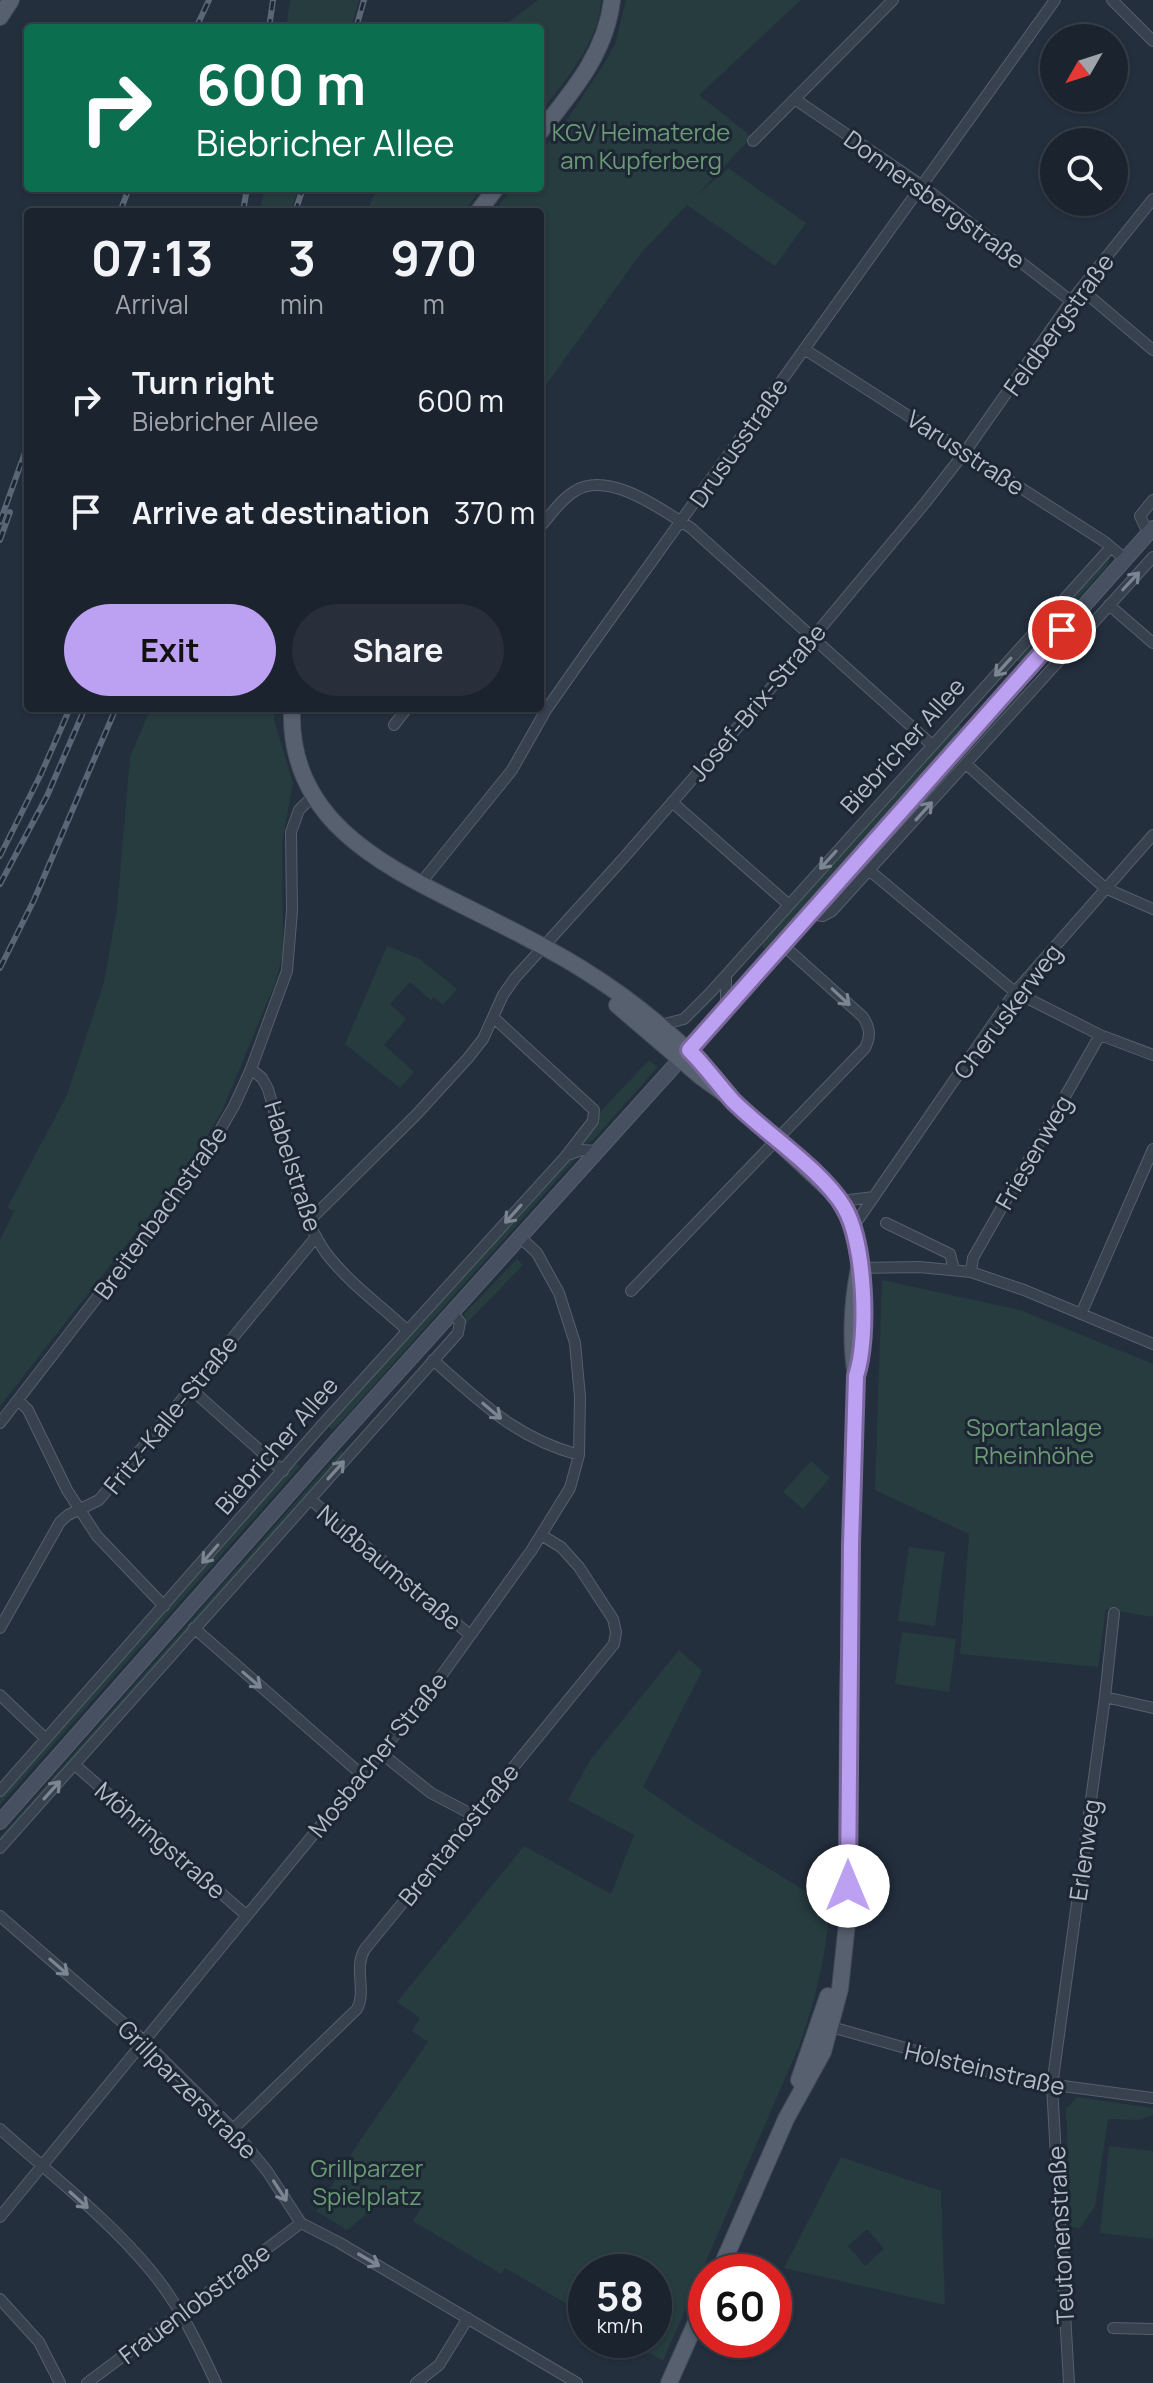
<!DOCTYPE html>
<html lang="en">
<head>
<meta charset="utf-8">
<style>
	:root { --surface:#1b232e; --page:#282f3a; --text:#f1f3f6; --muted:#a0a4aa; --line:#39404a; --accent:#bca0f2 }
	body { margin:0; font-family:Manrope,sans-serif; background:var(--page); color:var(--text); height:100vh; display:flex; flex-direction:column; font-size:30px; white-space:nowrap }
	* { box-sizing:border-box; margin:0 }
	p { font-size:26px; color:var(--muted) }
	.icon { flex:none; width:44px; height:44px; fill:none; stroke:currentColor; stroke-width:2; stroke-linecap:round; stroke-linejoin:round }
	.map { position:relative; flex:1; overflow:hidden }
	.panel { position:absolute; left:24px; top:208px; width:520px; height:504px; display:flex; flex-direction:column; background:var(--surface); border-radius:8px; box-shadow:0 2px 6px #0004,0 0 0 2px var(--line) }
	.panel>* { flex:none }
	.hud { position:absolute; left:24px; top:24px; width:520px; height:168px; border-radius:8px; box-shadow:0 2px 6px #0004,0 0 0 2px var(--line); background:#0b6e4f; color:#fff; overflow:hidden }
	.needle { width:52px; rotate:231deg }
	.tools { position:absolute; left:1040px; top:24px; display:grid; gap:16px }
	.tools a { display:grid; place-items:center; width:88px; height:88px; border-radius:50%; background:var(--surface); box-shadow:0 2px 6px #0004,0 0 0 2px var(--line); font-size:40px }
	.speed { position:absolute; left:568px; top:2254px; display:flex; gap:16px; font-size:40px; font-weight:700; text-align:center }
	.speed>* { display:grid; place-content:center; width:104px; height:104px; border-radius:50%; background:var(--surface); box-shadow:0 2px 6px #0004,0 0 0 2px var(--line); line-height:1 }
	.speed small { font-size:20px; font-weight:400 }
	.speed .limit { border:12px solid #d22; background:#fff; color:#111 }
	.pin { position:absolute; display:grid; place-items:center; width:68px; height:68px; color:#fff; margin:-34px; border:4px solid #fff; border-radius:50%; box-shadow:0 2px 8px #0007 }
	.me { position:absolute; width:88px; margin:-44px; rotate:0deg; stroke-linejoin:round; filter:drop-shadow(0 0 6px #0008) }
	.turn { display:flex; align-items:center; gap:28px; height:168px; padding:0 40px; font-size:36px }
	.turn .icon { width:104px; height:104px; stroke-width:2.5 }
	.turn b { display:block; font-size:56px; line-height:68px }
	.eta { display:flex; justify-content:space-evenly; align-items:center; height:136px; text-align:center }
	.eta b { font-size:48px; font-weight:700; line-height:56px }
	.button { display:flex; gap:16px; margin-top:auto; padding:16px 40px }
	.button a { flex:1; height:92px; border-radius:48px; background:var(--accent); color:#111; font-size:32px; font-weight:700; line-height:92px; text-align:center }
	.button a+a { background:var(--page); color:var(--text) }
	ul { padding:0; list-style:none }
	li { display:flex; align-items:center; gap:24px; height:112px; padding:0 40px }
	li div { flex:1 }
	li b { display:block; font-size:30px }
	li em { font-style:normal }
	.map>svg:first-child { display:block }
</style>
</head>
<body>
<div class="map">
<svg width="1153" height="2383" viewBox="0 0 1153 2383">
	<rect width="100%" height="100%" fill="#242f3e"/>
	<!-- green -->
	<path fill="#263c3f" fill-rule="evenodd" d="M 290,0 L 359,0 L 351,28 L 286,28 Z
		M 538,0 L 601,0 C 600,41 564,82 540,113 L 540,28 L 501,28 Z
		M 626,0 L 801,0 L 699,95 L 752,137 L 695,197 L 728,168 L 806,223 L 775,266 L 687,205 L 642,252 L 540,393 L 540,212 L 494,212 L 512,188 L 540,188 L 540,153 L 566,121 L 604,64 L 615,44 Z
		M 264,188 L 299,188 L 290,212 L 260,212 Z
		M 377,188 L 481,188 L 464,212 L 367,212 Z
		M 1111,555 L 1107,566 L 1020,663 L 1015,658 L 1103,559 Z
		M 1024,684 L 1029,688 L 879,856 L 824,912 L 823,910 Z
		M 151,708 L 275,708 L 274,720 L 293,783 L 282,843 L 283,954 L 275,983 L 222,1111 L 192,1161 L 0,1406 L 0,1240 L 14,1211 L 7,1208 L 67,1095 L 104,982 L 117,909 L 130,757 Z
		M 957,723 L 962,727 L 945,748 L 765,949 L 760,944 Z
		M 387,946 L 418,958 L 457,989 L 443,1005 L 434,997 L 431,1000 L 410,982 L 390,1004 L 406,1019 L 384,1045 L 414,1072 L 400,1088 L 345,1044 Z
		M 649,1060 L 658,1067 L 592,1141 L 578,1146 L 599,1113 Z
		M 579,1155 L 349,1413 L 332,1430 L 327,1425 L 568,1159 Z
		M 517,1259 L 523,1265 L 466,1324 L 464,1314 Z
		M 882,1280 L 1020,1310 L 1153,1364 L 1153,1617 L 1106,1609 L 1098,1667 L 960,1654 L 969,1534 L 875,1490 Z
		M 341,1451 L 345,1455 L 0,1845 L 0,1837 Z
		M 811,1461 L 830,1478 L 803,1509 L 783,1492 Z
		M 294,1462 L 300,1466 L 0,1805 L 0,1795 Z
		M 909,1547 L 945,1552 L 935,1626 L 898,1621 Z
		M 902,1632 L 956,1639 L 949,1692 L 895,1684 Z
		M 679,1650 L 702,1671 L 643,1787 L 695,1823 L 830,1906 C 826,1955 816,2000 799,2046 L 663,2361 L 628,2340 L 654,2340 L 654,2272 L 586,2272 L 586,2315 L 505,2268 L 501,2274 L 413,2221 L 425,2201 C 397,2181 369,2214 347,2230 L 316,2211 L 359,2142 L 428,2042 L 412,2031 L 420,2018 L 397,2002 L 524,1846 L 611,1894 L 634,1835 L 568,1800 L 591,1759 Z
		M 1077,2097 L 1153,2108 L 1153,2115 L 1138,2120 L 1108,2119 L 1095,2206 L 1080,2228 L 1071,2227 L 1066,2109 Z
		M 1109,2146 L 1153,2151 L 1153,2239 L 1100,2233 Z
		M 841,2157 L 941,2191 L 945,2305 L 784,2268 ZM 867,2229 L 884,2249 L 865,2266 L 848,2246 Z"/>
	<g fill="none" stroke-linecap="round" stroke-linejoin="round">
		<!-- minor casing -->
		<g stroke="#565f6c" stroke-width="12">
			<path id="minor" d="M 1112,0 L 1153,41
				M 796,100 L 921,185 L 1071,301
				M 753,141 L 893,0
				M 1081,289 L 1153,350
				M 804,349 L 1105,542 L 1125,559
				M 540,527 C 551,515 561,499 575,491 C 609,470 662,510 691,528 L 932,745
				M 1148,533 L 1140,516 L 1153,500
				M 1109,605 L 1153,643
				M 394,725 L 407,708
				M 966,764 L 1105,888 L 1153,909
				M 672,802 L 788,904
				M 870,871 L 1015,992 L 1100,1035 L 1153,1055
				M 420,884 L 512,770 L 546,710 L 586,653 L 1055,0
				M 808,914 L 823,916 L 832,911 L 1153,557
				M 726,1008 L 726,975
				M 661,1025 L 684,1019 L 710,993 L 1111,547
				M 251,1069 L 262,1078 L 268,1089 C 283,1139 296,1211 326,1253 C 348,1282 380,1305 407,1330
				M 567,1155 L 582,1150 L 597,1151
				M 841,1201 L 874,1197
				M 308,1222 L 417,1114 L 468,1058 L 483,1039 L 503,995 L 515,978 L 621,861 L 750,713 L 925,503 L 965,452 L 1071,301 L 1153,199
				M 886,1223 L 950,1254 L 954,1269
				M 853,1227 L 1015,992 L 1153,835
				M 859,1268 L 919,1267 L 971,1272 L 1024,1290 L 1153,1344
				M 971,1272 L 973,1258 L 1100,1035
				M 631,1291 L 865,1048 C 871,1036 870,1028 863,1017 L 783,945
				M 1081,1314 L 1153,1149
				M 433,1360 C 482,1403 514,1437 579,1455
				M 191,1389 L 283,1471
				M 18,1400 L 28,1410 L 67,1490 L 97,1536 L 164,1606
				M 0,1423 L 201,1163 L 234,1106 L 251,1069 L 287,971 L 292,911 L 291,832 L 299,810 L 313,796
				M 310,1499 L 470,1635
				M 0,1628 L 60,1522 L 68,1515 L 99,1500 L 316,1237
				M 194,1628 L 362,1775
				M 0,1695 L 46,1739
				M 1105,1697 L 1153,1708
				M 381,1753 L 431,1793 L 473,1815
				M 75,1765 L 246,1915
				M 0,1791 L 322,1425 L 566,1156 L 593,1121 L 594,1110 L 493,1017
				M 0,1848 L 458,1333 L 460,1322 L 452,1312
				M 0,1916 L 144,2041 L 233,2129 L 267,2171 L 301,2223 L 338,2242 L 577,2383
				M 828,2026 L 1018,2080 L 1153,2098
				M 0,2129 C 51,2175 108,2218 152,2272 C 179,2305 198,2344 216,2383
				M 233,2129 L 357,2009 C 367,1990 353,1968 365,1949 L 614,1644 L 616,1632 L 613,1619 L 579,1567 L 561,1547 L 541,1535
				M 0,2217 L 426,1697 L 531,1551 L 570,1488 L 579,1455 L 580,1397 L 575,1343 L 559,1293 L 537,1253 L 521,1238
				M 0,2299 L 39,2342 L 60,2383
				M 1113,2328 L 1153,2329
				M 87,2383 L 301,2223
				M 416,2383 L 439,2365 L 468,2318
				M 1069,2383 L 1052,2086 L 1105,1697 L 1114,1613"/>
		</g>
		<!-- secondary casing -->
		<g stroke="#565f6c" stroke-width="16">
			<path id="secondary" d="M 0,1822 L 337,1440 L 768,962 L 1153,528"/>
		</g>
		<!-- primary casing -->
		<g stroke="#414a57" stroke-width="18">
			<path id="primary" d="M 0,17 L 11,0
				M 540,132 C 572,92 606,53 612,0
				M 478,212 L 496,188
				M 292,708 C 288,816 374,861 458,903 C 500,924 542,944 582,969 C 640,1005 690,1047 733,1100
				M 617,1005 L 700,1076 L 733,1100 L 837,1197 L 853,1227 L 862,1276
				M 799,2080 L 828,1996
				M 719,2272 L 786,2119 L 823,2052 L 840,1989 L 847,1923 L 848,1695 L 856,1376 C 850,1342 852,1302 859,1268
				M 669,2383 L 706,2300"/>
		</g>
		<!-- minor -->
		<use href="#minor" stroke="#38414e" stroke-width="10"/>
		<!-- secondary -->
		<use href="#secondary" stroke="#465061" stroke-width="14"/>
		<!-- primary -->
		<use href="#primary" stroke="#56606e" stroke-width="16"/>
		<!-- rail casing -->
		<g stroke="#5a6575" stroke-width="6">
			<path id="rail" d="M 196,28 L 209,0
				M 269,28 L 273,0
				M 356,28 L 364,0
				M 120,212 L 129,188
				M 243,212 L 247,188
				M 295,212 L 303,188
				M 0,522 L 28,444
				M 0,540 L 10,512
				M 0,856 L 41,774 L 70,708
				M 0,884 L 47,796 L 85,708
				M 0,968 L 34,900 L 116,708"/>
		</g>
		<!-- rail -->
		<use href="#rail" stroke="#1d2633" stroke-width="3" stroke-dasharray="9" stroke-linecap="butt"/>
	</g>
	<!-- one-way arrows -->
	<defs><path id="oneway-shaft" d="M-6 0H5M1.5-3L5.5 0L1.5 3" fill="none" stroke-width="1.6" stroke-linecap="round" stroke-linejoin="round" transform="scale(2)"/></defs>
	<g stroke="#7c8592">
		<use href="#oneway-shaft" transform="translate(1131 581) rotate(-47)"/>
		<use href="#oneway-shaft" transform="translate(1003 667) rotate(132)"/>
		<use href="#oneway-shaft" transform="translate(924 811) rotate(-48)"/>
		<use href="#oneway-shaft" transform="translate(828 860) rotate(132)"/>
		<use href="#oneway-shaft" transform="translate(841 997) rotate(43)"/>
		<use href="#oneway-shaft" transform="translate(513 1214) rotate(132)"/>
		<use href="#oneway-shaft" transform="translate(492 1411) rotate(40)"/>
		<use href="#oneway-shaft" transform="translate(336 1470) rotate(-48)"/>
		<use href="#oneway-shaft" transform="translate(210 1554) rotate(131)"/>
		<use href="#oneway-shaft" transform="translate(252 1680) rotate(41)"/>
		<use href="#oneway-shaft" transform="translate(52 1790) rotate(-48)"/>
		<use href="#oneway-shaft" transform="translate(59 1967) rotate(41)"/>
		<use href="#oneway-shaft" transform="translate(280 2191) rotate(57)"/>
		<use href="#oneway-shaft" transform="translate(79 2200) rotate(42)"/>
		<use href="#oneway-shaft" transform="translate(369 2260) rotate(30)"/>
	</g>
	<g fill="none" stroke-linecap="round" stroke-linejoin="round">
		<!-- route casing -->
		<g stroke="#7a689d" stroke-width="20">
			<path id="route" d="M 848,1886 L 851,1545 L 856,1376 C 869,1337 865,1242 844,1207 C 822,1170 765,1133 733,1101 C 718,1084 705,1066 689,1050 L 1062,630"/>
		</g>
		<!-- route -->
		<use href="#route" stroke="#bca0f2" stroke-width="14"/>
	</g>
	<g text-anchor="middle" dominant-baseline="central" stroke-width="6" stroke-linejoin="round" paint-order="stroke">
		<!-- park labels -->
		<g font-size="24" fill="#6b9a76" stroke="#1d2633">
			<text x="641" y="131">KGV Heimaterde<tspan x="641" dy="28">am Kupferberg</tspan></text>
			<text x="1034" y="1426">Sportanlage<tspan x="1034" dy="28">Rheinhöhe</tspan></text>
			<text x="367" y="2167">Grillparzer<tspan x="367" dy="28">Spielplatz</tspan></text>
		</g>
		<!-- street labels -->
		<g font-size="24" fill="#b4bcc9" stroke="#1d2633">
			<text transform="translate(935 199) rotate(36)">Donnersbergstraße</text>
			<text transform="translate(1058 324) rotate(-54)">Feldbergstraße</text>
			<text transform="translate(738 442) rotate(-55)">Drususstraße</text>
			<text transform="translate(966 452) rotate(33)">Varusstraße</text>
			<text transform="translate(757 702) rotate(-50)">Josef-Brix-Straße</text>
			<text transform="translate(902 745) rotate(-48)">Biebricher Allee</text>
			<text transform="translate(1007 1011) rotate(-53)">Cheruskerweg</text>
			<text transform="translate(1033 1152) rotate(-60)">Friesenweg</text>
			<text transform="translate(294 1166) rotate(72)">Habelstraße</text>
			<text transform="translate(160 1212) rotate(-54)">Breitenbachstraße</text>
			<text transform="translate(170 1414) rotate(-51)">Fritz-Kalle-Straße</text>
			<text transform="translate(276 1445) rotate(-49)">Biebricher Allee</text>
			<text transform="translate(390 1567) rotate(40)">Nußbaumstraße</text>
			<text transform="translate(377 1754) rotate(-51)">Mosbacher Straße</text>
			<text transform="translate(458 1834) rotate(-51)">Brentanostraße</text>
			<text transform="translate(161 1840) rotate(41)">Möhringstraße</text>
			<text transform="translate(1084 1850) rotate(-82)">Erlenweg</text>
			<text transform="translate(985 2068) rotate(13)">Holsteinstraße</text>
			<text transform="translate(188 2089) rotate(45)">Grillparzerstraße</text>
			<text transform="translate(1060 2235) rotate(-93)">Teutonenstraße</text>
			<text transform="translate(194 2303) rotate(-37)">Frauenlobstraße</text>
		</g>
	</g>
</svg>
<div class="tools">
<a><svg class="needle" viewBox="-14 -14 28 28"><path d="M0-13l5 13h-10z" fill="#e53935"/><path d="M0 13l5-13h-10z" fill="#a0a4aa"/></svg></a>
<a><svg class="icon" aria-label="search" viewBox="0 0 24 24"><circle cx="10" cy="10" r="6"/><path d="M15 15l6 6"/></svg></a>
</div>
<div class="speed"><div>58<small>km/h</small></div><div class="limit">60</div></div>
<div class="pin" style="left:1062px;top:630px;background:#d93025"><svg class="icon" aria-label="arrive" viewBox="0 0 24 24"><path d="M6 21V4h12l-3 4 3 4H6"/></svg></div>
<svg class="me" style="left:848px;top:1886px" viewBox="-20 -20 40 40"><circle r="19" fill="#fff"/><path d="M0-13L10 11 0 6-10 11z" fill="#bca0f2"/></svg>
<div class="hud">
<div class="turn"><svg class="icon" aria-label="right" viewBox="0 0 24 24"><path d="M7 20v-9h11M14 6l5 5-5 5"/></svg><div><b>600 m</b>Biebricher Allee</div></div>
</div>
<section class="panel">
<div class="eta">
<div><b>07:13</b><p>Arrival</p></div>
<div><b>3</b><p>min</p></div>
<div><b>970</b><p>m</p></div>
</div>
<ul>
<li><svg class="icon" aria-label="right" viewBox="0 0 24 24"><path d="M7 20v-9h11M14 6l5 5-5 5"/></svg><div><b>Turn right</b><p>Biebricher Allee</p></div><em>600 m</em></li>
<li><svg class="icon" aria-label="arrive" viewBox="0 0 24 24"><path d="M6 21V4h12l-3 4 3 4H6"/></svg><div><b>Arrive at destination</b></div><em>370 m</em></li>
</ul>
<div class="button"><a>Exit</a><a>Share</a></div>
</section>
</div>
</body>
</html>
